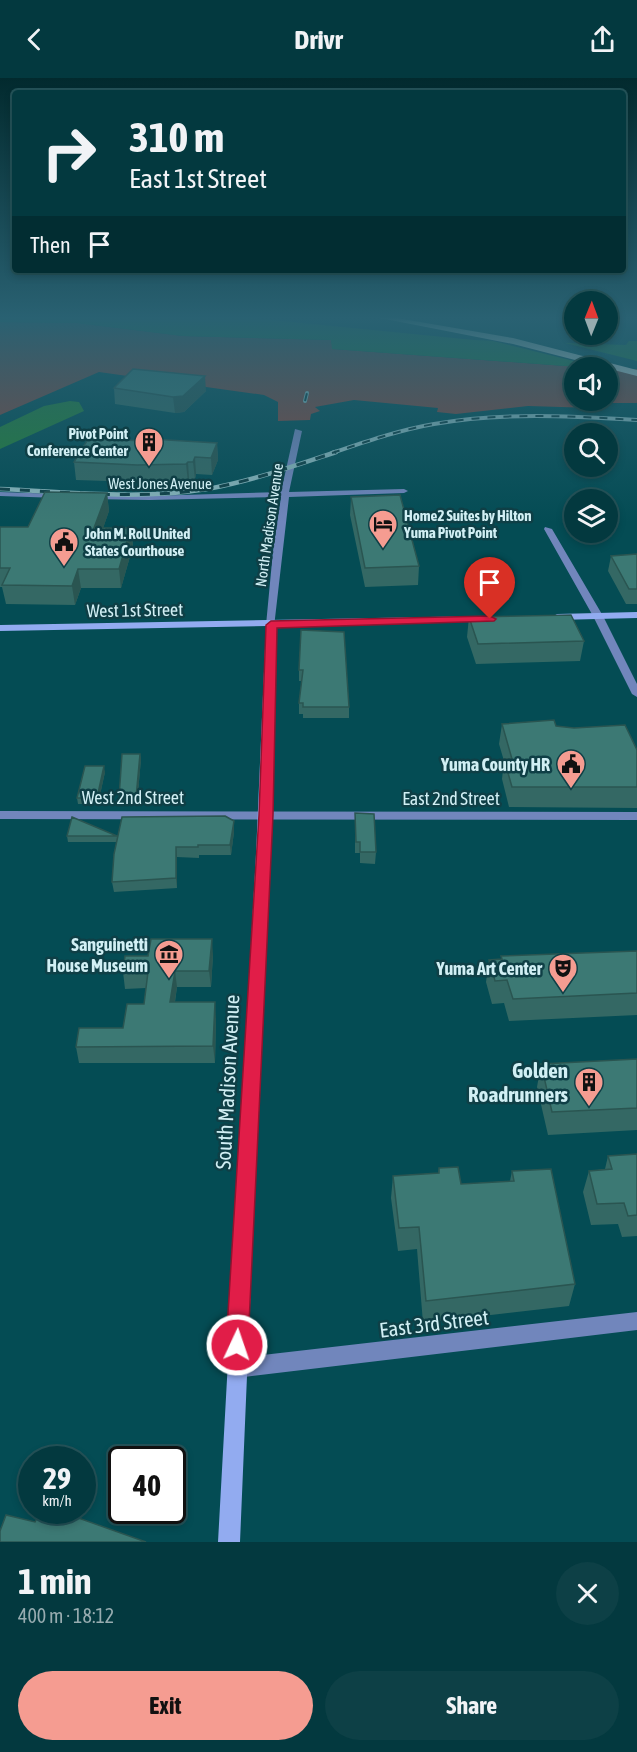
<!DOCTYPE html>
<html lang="en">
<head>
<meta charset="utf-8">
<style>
	:root { --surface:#03393f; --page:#0d4046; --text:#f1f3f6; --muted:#97acb0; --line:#245359; --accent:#f59c91 }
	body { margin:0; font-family:"Asap Condensed",sans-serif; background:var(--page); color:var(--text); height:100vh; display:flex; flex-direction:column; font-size:22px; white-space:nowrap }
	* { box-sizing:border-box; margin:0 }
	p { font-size:20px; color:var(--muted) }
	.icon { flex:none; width:33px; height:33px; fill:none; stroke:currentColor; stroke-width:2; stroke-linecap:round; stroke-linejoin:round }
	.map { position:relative; height:1464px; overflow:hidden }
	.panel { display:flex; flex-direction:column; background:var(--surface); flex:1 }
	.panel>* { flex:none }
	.top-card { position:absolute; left:12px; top:12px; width:614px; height:183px; border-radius:6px; box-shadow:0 3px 9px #0003,0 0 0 2px var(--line); background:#03393f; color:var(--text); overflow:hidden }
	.needle { width:39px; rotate:1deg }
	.tools { position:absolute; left:564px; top:213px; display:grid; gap:12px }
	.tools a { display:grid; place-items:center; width:54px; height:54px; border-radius:50%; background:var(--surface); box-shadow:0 3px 9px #0003,0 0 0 2px var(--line); font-size:30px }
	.speed { position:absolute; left:18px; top:1368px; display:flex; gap:12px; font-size:30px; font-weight:700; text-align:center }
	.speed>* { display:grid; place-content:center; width:78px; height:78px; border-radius:50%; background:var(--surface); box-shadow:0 3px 9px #0003,0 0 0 2px var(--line); line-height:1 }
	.speed small { font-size:15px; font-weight:400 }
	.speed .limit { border:3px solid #111; border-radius:9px; background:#fff; color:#111 }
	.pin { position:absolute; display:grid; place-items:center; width:51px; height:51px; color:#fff; margin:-62px -26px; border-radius:50% 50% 50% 0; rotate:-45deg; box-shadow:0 0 6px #0007 }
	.pin .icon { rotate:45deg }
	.me { position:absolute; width:66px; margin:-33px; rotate:3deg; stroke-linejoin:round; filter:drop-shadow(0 0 4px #0008) }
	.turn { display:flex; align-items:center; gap:21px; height:126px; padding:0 18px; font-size:27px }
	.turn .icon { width:78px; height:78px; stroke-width:2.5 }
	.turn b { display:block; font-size:42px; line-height:51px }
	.then { display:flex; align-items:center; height:57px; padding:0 18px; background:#0003; gap:12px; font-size:22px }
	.round { display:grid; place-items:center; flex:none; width:63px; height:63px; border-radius:32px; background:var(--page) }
	.head { display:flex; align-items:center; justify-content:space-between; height:102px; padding:0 18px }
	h1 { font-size:36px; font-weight:700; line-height:45px }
	.cta { display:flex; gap:12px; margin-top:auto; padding:12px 18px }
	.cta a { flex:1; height:69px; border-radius:36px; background:var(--accent); color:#111; font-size:24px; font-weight:700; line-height:69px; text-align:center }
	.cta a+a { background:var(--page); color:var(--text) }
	header { display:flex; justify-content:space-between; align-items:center; height:78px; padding:0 18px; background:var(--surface); font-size:27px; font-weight:700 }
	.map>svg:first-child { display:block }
</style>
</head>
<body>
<header><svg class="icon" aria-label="back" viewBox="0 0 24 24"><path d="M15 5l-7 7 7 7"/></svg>Drivr<svg class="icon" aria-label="share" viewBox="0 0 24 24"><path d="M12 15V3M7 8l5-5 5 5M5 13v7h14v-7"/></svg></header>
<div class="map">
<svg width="637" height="1464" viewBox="0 0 637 1464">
	<rect width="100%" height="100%" fill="#044c54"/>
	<!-- green -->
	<path fill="#83463f" d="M 0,244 L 77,245 L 183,258 L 331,262 L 333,271 L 579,289 L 574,290 L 574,322 L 608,322 L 608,290 L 583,289 L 637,288 L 637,325 L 605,325 L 607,328 L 593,330 L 528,328 L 456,336 L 437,334 L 438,330 L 354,322 L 315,329 L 320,333 L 311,336 L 310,342 L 278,343 L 278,324 L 264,317 L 99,294 L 0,337 Z"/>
	<!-- water -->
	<path fill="#247c3a" d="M 0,239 L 242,239 L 474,262 L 626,267 L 629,263 L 637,263 L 637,288 L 579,289 L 332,271 L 331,262 L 183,258 L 77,245 L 0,244 Z
		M 70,323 L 79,324 L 84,333 L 0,371 L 0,349 L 44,328 Z"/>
	<!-- pier -->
	<path fill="#044c54" d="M 477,259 L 553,262 L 637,283 L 637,291 L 610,292 Z"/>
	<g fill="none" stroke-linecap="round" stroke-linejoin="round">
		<!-- street -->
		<path fill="#7186bc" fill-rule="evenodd" d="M 295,351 L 302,353 L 289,414 L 404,411 L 408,413 L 404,415 L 289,419 L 274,549 L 268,549 L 266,547 L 273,473 L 281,419 L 149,422 L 91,421 L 87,419 L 91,417 L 149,418 L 281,414 Z
			M 0,414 L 59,416 L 63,418 L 59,420 L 0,418 Z
			M 545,449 L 552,451 L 603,538 L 637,606 L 637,619 L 632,616 L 593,538 L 544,451 Z
			M 0,733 L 637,734 L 637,742 L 0,741 Z
			M 637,1234 L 637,1252 L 236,1300 L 229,1297 L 226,1290 L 229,1283 L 236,1280 Z"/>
		<!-- secondary -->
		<path fill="#92abf0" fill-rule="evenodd" d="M 637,534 L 637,540 L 557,542 L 552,539 L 557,536 Z
			M 483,538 L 486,539 L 486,543 L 276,548 L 269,776 L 240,1464 L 218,1464 L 256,776 L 266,548 L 0,553 L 0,547 Z"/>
		<!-- highway -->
		<path fill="#e5e6e5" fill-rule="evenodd" d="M 375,239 L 391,239 L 513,260 L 637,292 L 637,298 L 513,266 Z"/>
		<!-- rail-far1 casing -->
		<g stroke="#89b6bc" stroke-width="4">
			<path id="rail-far1" d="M 305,323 L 307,315
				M 332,375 C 365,364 399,352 434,346 C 501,334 570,338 637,342"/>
		</g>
		<!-- rail casing -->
		<g stroke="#89b6bc" stroke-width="4.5">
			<path id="rail" d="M 0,411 C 68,414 139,422 207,411 C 252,403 294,388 336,374"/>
		</g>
		<!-- rail-far1 -->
		<use href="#rail-far1" stroke="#0f3f46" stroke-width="2" stroke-dasharray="8" stroke-linecap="butt"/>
		<!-- rail -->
		<use href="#rail" stroke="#0f3f46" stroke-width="3" stroke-dasharray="10" stroke-linecap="butt"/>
	</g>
	<!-- wall -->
	<path fill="#346864" d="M 114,310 L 206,313 L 184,334 L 175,335 L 115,326 Z
		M 217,365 L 218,382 L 212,397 L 196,396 L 195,401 L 189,401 L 188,404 L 139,404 L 76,402 L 74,384 Z
		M 107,415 L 109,433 L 103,450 L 131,450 L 133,468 L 121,510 L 81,510 L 75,527 L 6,526 L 2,509 L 0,509 L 0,449 L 28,449 Z
		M 351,419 L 419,488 L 418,507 L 365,509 L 350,437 Z
		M 637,476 L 637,526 L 626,526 L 608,493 L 611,478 Z
		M 469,539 L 584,563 L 580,583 L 476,586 L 467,559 Z
		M 301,552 L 349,629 L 349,640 L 303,640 L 303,636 L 299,636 L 299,625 L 302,603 L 299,603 L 299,592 Z
		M 502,646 L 556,648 L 637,672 L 637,730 L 509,729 L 502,701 L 504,683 L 499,666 Z
		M 140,676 L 141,681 L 137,726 L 120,726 L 119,720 Z
		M 105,694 L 98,726 L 78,726 L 77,720 Z
		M 355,735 L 376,774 L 375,786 L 360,785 L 360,775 L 355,775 Z
		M 234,754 L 231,777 L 199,777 L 199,780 L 177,779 L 177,810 L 114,814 L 112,804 L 117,764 L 68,764 L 67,758 L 117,758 L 117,762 Z
		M 637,873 L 637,937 L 509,943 L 504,925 L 492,926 L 486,904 L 489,882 L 501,881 L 501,878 Z
		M 213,877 L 211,909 L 177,909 L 175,924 L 216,940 L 215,985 L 79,985 L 76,969 L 123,950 L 144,926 L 146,910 L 125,911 L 123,894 Z
		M 637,981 L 637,1052 L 548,1057 L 537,1009 L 541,986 Z
		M 637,1076 L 637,1158 L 622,1159 L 618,1146 L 591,1147 L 583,1114 L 589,1093 L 605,1091 L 608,1078 Z
		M 439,1090 L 461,1106 L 510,1103 L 512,1093 L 575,1206 L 569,1228 L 423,1245 L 417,1171 L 398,1173 L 391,1120 L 393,1098 L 438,1095 Z"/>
	<!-- shaded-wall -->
	<path fill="#2a5551" d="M 205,298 L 206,313 L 184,334 L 175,335 L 173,319 Z
		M 217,365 L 218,382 L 212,397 L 211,380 Z
		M 195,379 L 196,396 L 195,401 L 193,384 Z
		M 188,384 L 189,401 L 188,404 L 186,386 Z
		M 107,415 L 109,433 L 97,468 L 94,450 Z
		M 131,450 L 133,468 L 121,510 L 119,491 Z
		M 78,491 L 81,510 L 75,527 L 72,508 Z
		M 140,676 L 141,681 L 137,726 L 136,720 Z
		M 104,688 L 105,694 L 98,726 L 97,720 Z
		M 234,743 L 234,754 L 231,777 L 230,767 Z
		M 176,769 L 177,779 L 177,810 L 176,800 Z
		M 212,861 L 213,877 L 211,909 L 209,893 Z
		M 175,893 L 177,909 L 172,941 L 170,924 Z
		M 215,924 L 216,940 L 215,985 L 213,968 Z"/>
	<!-- building -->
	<path fill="#3c7974" stroke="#2a5551" stroke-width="1.5" d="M 133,291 L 205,298 L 183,318 L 173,319 L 114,310 Z
		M 88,361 L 150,363 L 151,361 L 217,365 L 211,380 L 195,379 L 193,384 L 188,384 L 186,386 L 137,387 L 74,384 Z
		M 45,414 L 107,415 L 94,450 L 131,450 L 119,491 L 78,491 L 72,508 L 2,507 L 10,490 L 0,490 L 0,449 L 28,449 Z
		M 400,417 L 419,488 L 365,490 L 351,419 Z
		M 637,476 L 637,511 L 629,511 L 611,478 Z
		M 571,537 L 584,563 L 478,566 L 469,539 Z
		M 301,552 L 344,554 L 349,629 L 303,629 L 303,625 L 299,625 L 303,592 L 299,592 Z
		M 554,642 L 556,648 L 574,650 L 625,647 L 637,672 L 637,709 L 512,709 L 504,681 L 512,681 L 502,646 Z
		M 122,676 L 140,676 L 136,720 L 119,720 Z
		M 85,688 L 104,688 L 97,720 L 77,720 Z
		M 355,735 L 374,736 L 376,774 L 360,774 L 360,764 L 356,764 Z
		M 225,738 L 234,743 L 230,767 L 198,767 L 198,769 L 176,769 L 176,800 L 112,804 L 114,776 L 122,739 Z
		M 72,739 L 117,758 L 67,758 Z
		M 151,861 L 212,861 L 209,893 L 175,893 L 170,924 L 215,924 L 213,968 L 76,969 L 79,950 L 123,950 L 127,926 L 144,926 L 148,894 L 123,894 L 125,878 L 148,878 Z
		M 637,873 L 637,915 L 513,921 L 507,902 L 495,903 L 489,882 L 502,881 L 501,878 Z
		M 637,981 L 637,1030 L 552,1034 L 541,986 Z
		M 637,1076 L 637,1137 L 628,1138 L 624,1125 L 597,1126 L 589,1093 L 612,1091 L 608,1078 Z
		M 458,1089 L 461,1106 L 514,1103 L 512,1093 L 551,1091 L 575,1206 L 426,1223 L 419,1149 L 399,1150 L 393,1098 L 439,1095 L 439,1090 Z
		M 41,1432 L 56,1432 L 146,1464 L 0,1464 L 0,1453 L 6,1437 L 35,1444 Z"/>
	<!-- sky -->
	<linearGradient id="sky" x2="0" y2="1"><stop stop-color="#022a2e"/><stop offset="0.54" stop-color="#296172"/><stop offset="1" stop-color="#296172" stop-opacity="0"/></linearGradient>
	<rect width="637" height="444" fill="url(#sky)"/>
	<!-- route -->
	<path fill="#e11d48" stroke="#92132f" stroke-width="1.5" d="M 490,538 L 496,541 L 494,543 L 277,550 L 273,737 L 248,1267 L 245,1274 L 237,1277 L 229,1274 L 226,1267 L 259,737 L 266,547 L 271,543 Z"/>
	<!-- icons -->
	<defs>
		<g id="building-pin" transform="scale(1.5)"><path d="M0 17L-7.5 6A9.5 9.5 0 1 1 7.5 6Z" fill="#f59c91" stroke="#0f3f46"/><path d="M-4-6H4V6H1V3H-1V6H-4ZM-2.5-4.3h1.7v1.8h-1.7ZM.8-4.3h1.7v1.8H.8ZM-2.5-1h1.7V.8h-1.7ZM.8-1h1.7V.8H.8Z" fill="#111"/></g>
		<g id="hotel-pin" transform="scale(1.5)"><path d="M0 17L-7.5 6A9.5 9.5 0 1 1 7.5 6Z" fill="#f59c91" stroke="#0f3f46"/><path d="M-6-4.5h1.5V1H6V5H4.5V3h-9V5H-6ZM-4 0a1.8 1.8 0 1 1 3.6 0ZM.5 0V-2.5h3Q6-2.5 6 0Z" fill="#111"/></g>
		<g id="civic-pin" transform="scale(1.5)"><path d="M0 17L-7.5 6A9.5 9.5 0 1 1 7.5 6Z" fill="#f59c91" stroke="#0f3f46"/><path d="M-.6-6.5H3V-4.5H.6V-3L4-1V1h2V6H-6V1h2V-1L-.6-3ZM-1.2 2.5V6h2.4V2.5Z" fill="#111"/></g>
		<g id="museum-pin" transform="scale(1.5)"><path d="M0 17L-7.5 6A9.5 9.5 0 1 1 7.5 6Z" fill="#f59c91" stroke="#0f3f46"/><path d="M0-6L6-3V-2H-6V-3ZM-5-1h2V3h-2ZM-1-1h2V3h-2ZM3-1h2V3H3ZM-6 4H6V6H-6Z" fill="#111"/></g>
		<g id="theatre-pin" transform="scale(1.5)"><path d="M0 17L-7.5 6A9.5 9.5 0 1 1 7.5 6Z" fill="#f59c91" stroke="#0f3f46"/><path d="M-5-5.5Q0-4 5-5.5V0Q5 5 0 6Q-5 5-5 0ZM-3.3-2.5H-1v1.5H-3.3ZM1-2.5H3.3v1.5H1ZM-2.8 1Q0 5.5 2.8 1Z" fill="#111"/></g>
	</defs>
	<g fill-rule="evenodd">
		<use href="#building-pin" x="149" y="364"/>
		<use href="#hotel-pin" x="383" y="446"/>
		<use href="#civic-pin" x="64" y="464"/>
		<use href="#civic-pin" x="571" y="686"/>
		<use href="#museum-pin" x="169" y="876"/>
		<use href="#theatre-pin" x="563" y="890"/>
		<use href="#building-pin" x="589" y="1004"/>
	</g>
	<g text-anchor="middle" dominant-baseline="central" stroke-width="5" stroke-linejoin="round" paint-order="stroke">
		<!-- far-poi labels -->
		<g font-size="15" font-weight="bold" fill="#d1eff4" stroke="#0f3f46" text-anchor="start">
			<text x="128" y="355" text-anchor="end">Pivot Point<tspan x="128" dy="17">Conference Center</tspan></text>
			<text x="404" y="437">Home2 Suites by Hilton<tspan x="404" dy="17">Yuma Pivot Point</tspan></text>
			<text x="85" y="455">John M. Roll United<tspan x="85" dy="17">States Courthouse</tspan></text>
		</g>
		<!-- far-street labels -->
		<g font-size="15" fill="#d1eff4" stroke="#0f3f46">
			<text x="160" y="405">West Jones Avenue</text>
			<text transform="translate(269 447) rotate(-82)">North Madison Avenue</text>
		</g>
		<!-- street labels -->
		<g font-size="18" fill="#d1eff4" stroke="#0f3f46">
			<text transform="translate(135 532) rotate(-1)">West 1st Street</text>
			<text x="133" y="719">West 2nd Street</text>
			<text x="451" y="720">East 2nd Street</text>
		</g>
		<!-- poi labels -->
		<g font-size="18" font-weight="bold" fill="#d1eff4" stroke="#0f3f46" text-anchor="end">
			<text x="550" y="686">Yuma County HR</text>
			<text x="148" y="866">Sanguinetti<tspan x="148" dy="21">House Museum</tspan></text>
			<text x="542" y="890">Yuma Art Center</text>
		</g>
		<!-- near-poi labels -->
		<g font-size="21" font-weight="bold" fill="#d1eff4" stroke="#0f3f46" text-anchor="end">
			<text x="568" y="992">Golden<tspan x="568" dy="24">Roadrunners</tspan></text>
		</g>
		<!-- near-street labels -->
		<g font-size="21" fill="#d1eff4" stroke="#0f3f46">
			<text transform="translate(227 1004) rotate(-87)">South Madison Avenue</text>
			<text transform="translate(434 1245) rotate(-7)">East 3rd Street</text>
		</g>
	</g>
</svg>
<div class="tools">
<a><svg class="needle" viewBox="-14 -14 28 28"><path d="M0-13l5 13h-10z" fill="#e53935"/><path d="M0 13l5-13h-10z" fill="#97acb0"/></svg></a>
<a><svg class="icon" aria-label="sound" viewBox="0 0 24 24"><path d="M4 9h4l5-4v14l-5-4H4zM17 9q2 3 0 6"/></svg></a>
<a><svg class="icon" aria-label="search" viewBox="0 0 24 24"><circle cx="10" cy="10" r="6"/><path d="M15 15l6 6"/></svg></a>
<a><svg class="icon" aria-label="layers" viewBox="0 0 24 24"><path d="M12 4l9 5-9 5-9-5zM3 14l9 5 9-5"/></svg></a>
</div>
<div class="speed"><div>29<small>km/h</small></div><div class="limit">40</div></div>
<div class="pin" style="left:490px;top:541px;background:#d93025"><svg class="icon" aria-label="arrive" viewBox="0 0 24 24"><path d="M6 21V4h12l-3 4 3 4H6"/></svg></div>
<svg class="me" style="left:237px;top:1267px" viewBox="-20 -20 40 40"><circle r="17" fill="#e11d48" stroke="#fff" stroke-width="3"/><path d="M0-11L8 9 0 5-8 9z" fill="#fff"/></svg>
<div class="top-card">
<div class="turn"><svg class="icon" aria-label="right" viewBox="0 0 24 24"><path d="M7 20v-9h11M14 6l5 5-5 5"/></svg><div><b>310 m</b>East 1st Street</div></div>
<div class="then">Then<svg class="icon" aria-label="arrive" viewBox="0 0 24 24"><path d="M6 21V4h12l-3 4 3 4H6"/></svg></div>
</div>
</div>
<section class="panel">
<div class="head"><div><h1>1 min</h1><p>400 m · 18:12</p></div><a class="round"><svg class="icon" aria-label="close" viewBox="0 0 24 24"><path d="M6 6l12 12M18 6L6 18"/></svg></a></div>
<div class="cta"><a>Exit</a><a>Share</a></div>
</section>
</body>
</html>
